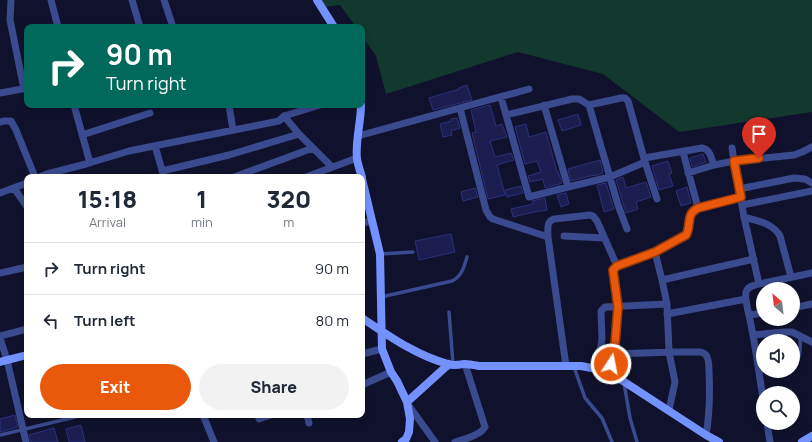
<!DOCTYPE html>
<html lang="en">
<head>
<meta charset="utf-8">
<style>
	:root { --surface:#fff; --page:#f2f2f3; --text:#1f2937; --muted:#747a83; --line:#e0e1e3; --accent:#ea580c }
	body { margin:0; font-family:Manrope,sans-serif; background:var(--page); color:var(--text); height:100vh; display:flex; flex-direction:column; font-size:15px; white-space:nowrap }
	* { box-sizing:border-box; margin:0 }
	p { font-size:13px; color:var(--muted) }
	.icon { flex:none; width:22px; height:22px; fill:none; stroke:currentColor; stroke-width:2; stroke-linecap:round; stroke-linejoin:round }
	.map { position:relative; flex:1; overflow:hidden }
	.sheet { position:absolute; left:24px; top:174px; width:341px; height:244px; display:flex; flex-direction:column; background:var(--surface); border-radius:8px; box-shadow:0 2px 6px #0003 }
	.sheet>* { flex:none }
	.hud { position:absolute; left:24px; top:24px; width:341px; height:84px; border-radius:8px; box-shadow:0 2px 6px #0003; background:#00695c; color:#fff; overflow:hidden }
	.needle { width:26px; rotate:332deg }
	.tools { position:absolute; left:756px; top:282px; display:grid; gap:8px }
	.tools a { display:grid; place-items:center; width:44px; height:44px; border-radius:50%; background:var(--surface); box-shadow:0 2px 6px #0003; font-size:20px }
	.pin { position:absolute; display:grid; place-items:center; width:34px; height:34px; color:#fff; margin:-41px -17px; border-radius:50% 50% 50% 0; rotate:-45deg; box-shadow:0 0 4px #0007 }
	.pin .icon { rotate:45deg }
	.me { position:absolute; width:44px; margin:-22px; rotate:11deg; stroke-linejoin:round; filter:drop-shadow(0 0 3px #0008) }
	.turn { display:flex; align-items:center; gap:14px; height:84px; padding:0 16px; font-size:18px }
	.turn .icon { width:52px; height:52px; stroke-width:2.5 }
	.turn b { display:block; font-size:28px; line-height:34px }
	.eta { display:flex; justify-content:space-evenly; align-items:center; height:68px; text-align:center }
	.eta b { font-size:24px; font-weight:800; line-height:28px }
	.button { display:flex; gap:8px; margin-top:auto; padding:8px 16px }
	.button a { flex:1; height:46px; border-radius:24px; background:var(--accent); color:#fff; font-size:16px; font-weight:800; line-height:46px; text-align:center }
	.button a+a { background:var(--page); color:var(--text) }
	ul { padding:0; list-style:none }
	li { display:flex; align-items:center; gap:12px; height:52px; padding:0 16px; border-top:1px solid var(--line) }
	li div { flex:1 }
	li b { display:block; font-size:15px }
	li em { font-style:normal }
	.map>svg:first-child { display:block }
</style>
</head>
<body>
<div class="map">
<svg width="812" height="442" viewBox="0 0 812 442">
	<rect width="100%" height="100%" fill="#10122d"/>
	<!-- green -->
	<path fill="#13382d" d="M 322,0 L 812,0 L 812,112 L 679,132 L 603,74 L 518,52 L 386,94 L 376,56 L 362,36 L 362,27 L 356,27 L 340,5 L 324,7 Z"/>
	<!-- building -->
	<path fill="#1b1d4f" stroke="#2c307c" d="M 467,85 L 472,100 L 433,110 L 429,98 L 459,89 L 459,88 Z
		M 490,105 L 496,126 L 502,124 L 507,137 L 490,141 L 495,157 L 511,153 L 514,160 L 497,165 L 505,195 L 488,199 L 472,133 L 476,132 L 471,110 Z
		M 578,114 L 581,125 L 562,131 L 558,120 Z
		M 457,118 L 460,128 L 451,131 L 452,135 L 443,137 L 440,124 L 451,121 L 451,119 Z
		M 526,124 L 529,137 L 546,132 L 557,172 L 558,172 L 562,183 L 545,188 L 543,179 L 530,182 L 528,176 L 541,172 L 537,161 L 525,164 L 515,127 Z
		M 703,154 L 706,162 L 692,167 L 690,158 Z
		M 600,160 L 603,173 L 594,176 L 594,175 L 571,181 L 568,169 Z
		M 668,161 L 672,173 L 669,174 L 673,186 L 659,190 L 652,166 Z
		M 623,177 L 626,188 L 646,182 L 651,197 L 636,202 L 638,209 L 626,213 L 616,180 Z
		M 606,183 L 614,209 L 604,212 L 597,185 Z
		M 521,186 L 523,193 L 507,197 L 505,190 Z
		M 687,187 L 691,203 L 681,206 L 676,191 Z
		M 475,188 L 478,197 L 463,201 L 461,192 Z
		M 566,193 L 569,204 L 561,207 L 557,195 Z
		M 545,198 L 547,210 L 534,212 L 513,217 L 511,209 L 533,204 L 532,201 Z
		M 451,234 L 455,252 L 419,260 L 415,241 Z
		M 15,415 L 18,427 L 0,432 L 0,419 Z
		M 81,425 L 85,442 L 69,442 L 66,429 Z
		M 54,428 L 58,442 L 31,442 L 29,435 Z"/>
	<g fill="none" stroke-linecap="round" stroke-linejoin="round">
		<!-- lane -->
		<path stroke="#394a8e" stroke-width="3.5" d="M 380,254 L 413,252
			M 381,297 L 452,281 C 462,276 464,267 467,257
			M 449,312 L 453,364
			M 793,364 C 802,360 800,346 800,336
			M 574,367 L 585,398 L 602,418 L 612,442
			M 624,383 L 630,418 L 637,442
			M 0,435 L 75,417"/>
		<!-- street -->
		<path stroke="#394a8e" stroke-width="7" d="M 11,0 L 10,20 L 24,89
			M 51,0 L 58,27
			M 132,0 L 140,27
			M 164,0 L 173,27
			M 0,93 L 27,88
			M 501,97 L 529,197 L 568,187 L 610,177 L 645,162
			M 74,105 L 90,163
			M 229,105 L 233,130
			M 544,105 L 568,187
			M 589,105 L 618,205 L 627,229
			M 460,108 L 486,210 L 490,217 L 493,219 L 548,237 L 566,366
			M 506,115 L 572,99 L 579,99 L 589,105 L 621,98 L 625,98 L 628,101 L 645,162 L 657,199
			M 284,116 L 299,134 L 332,167
			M 0,122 L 4,121 L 11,121 L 16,130 L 35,177
			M 82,135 L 150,113
			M 358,136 L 529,89
			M 155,146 L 164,177
			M 732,148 L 734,161 L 744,217 L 759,284
			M 683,152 L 698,208
			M 644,158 L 702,148 C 710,149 711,158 714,165
			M 162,171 L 229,155 L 299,134
			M 688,173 L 714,165 L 734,161 L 794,155 L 802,152 L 812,147
			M 40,177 L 47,174 L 86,164 L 129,151 L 279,121 L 284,116 L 320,105
			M 234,177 L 313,148
			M 306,177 L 357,158
			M 14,188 L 27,207
			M 739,189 L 794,178 L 805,179 L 812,183
			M 0,193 L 27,183
			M 742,205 L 812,191
			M 744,217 C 757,221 773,223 780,236 L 791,277
			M 362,223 L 372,221
			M 564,236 L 604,238
			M 548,237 C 548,229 546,222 554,219 L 590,215 L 593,216 L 597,221 L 617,266
			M 655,252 L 662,280 L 667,304 L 669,352 L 675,382 L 669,410
			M 0,273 L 27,267
			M 662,280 L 754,259
			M 793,308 L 812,304
			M 667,314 L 746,299
			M 749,315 L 763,313
			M 753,335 L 784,332 L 792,332 L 812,342
			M 0,336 L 27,329
			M 0,338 L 7,360 L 26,442
			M 362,354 L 382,349
			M 613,354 L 673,352 L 701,352 C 704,353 704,353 706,355 C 709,359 709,366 709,371 C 710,393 710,413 706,435
			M 597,369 L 602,339 L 601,311 L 605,307 L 667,304
			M 608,373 C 614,352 617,330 617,308 C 617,295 612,282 613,270 L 617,266 L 655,252 L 686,235 C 692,225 685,215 698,208 L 741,197
			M 362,385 L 391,372
			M 763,398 C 759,374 756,349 751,325 C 750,318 744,298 746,292 C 748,286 754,285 759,284 L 812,273
			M 407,403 L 435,442
			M 203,415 L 214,442
			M 307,415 L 309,423
			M 259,419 L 271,415
			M 767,423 L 770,442
			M 455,442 C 464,439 481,435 485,427 L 465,364"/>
		<!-- secondary -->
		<path stroke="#7392ff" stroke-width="8" d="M 317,0 L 334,27
			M 361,105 C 361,123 355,141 357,159 C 358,165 360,171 362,177
			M 362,179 L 380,254 L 382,349 L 391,372 L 397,381 L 407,402 L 410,419 L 409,432 L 406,439 L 402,442
			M 362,318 C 389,336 417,356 448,364 C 453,366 458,365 464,364 C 469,364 474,365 479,366 L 581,366 L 597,369 L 608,373 L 623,381 L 706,435 L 719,442
			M 0,362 L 27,355
			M 407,402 L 449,364
			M 802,442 L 812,436"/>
	</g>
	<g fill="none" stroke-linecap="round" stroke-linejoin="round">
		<!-- route casing -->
		<g stroke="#983908" stroke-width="10">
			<path id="route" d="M 611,364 L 615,344 L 618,307 L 613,270 L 617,266 L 655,252 L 686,235 C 692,224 685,215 698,208 L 741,197 L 734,161 L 759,158"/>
		</g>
		<!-- route -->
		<use href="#route" stroke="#ea580c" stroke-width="7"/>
	</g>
</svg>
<div class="tools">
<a><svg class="needle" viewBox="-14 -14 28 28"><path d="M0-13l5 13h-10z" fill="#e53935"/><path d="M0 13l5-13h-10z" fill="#747a83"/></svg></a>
<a><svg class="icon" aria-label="sound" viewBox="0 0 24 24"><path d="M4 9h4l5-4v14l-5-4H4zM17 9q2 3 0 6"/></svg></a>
<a><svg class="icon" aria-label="search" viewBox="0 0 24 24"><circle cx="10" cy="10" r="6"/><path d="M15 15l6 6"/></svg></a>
</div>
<div class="pin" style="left:759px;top:158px;background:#d93025"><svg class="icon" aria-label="arrive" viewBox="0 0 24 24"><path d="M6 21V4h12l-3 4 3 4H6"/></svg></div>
<svg class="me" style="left:611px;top:364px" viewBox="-20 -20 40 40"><circle r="17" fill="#ea580c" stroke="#fff" stroke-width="3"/><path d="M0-11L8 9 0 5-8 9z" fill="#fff"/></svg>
<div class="hud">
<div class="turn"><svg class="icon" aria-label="right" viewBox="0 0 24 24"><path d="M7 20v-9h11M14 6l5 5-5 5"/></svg><div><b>90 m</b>Turn right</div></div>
</div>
<section class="sheet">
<div class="eta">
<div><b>15:18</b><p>Arrival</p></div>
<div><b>1</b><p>min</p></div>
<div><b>320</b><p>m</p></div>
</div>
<ul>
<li><svg class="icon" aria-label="right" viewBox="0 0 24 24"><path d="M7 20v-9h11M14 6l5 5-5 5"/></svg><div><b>Turn right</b></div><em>90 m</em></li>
<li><svg class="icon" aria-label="left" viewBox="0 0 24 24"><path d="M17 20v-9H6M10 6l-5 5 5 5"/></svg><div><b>Turn left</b></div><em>80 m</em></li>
</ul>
<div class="button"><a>Exit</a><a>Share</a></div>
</section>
</div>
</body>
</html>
